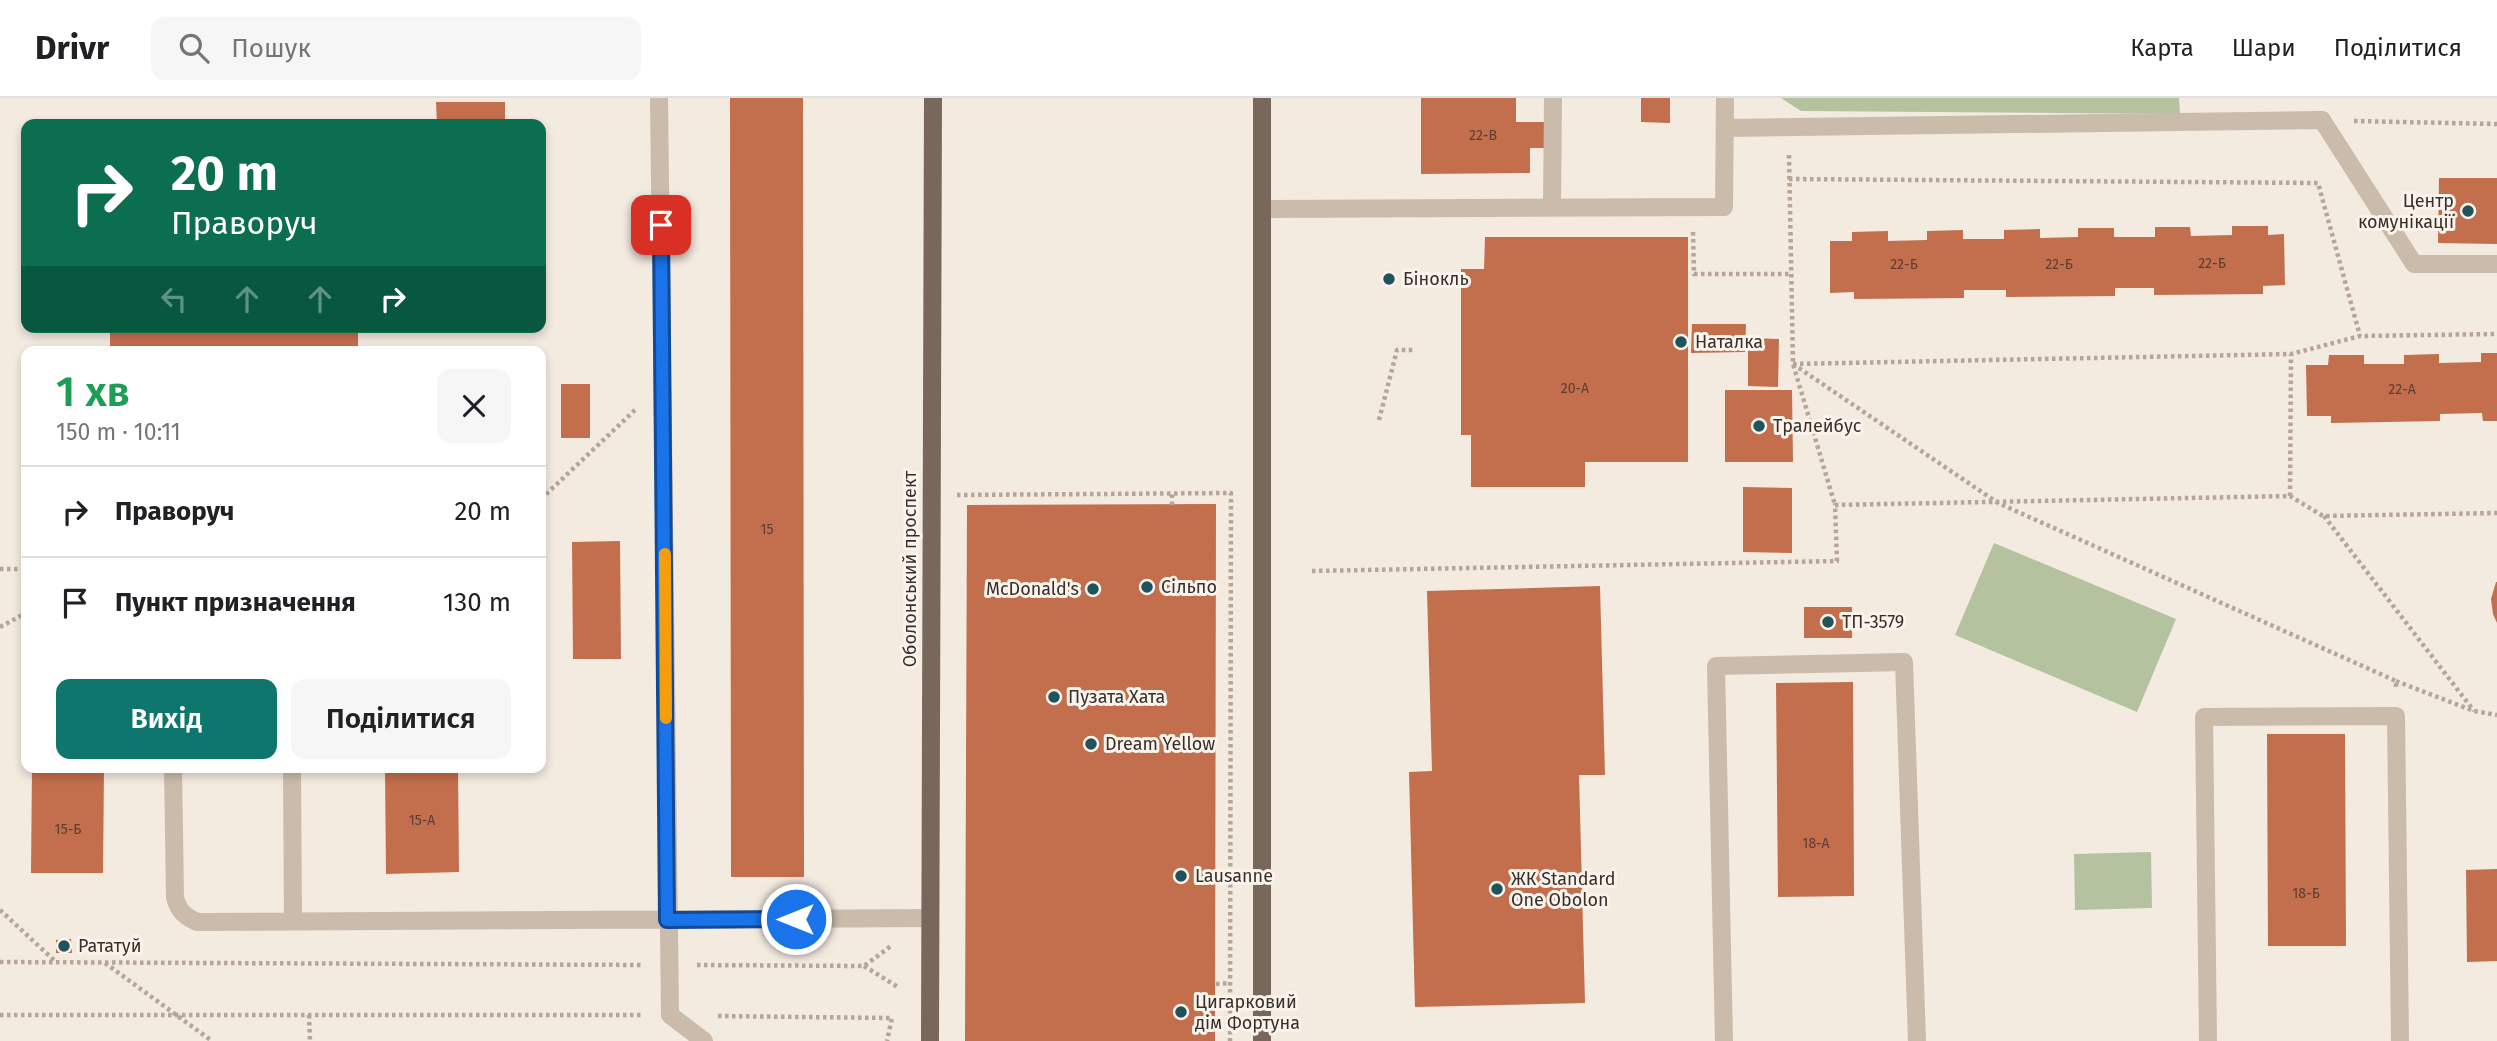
<!DOCTYPE html>
<html lang="uk">
<head>
<meta charset="utf-8">
<style>
	:root { --surface:#fff; --page:#f6f6f6; --text:#202124; --muted:#757577; --line:#e0e0e0; --accent:#0f766e }
	body { margin:0; font-family:"Fira Sans",sans-serif; background:var(--page); color:var(--text); height:100vh; display:flex; flex-direction:column; font-size:26px; white-space:nowrap }
	* { box-sizing:border-box; margin:0 }
	p { font-size:23px; color:var(--muted) }
	.icon { flex:none; width:38px; height:38px; fill:none; stroke:currentColor; stroke-width:2; stroke-linecap:round; stroke-linejoin:round }
	.map { position:relative; flex:1; overflow:hidden }
	.side { position:absolute; left:21px; top:248px; width:525px; height:427px; display:flex; flex-direction:column; background:var(--surface); border-radius:14px; box-shadow:0 4px 10px #0003 }
	.side>* { flex:none }
	.top-card { position:absolute; left:21px; top:21px; width:525px; height:214px; border-radius:14px; box-shadow:0 4px 10px #0003; background:#0b6e4f; color:#fff; overflow:hidden }
	.pin { position:absolute; display:grid; place-items:center; width:60px; height:60px; color:#fff; margin:-30px; border-radius:14px; box-shadow:0 4px 10px #0006 }
	.me { position:absolute; width:77px; margin:-38px; rotate:270deg; stroke-linejoin:round; filter:drop-shadow(0 0 5px #0008) }
	.turn { display:flex; align-items:center; gap:24px; height:147px; padding:0 35px; font-size:32px }
	.turn .icon { width:91px; height:91px; stroke-width:2.5 }
	.turn b { display:block; font-size:49px; line-height:60px }
	.lanes { display:flex; align-items:center; height:66px; padding:0 35px; background:#0003; justify-content:center; gap:35px; direction:ltr }
	.lanes .off { opacity:.35 }
	.round { display:grid; place-items:center; flex:none; width:74px; height:74px; border-radius:14px; background:var(--page) }
	.head { display:flex; align-items:center; justify-content:space-between; height:119px; padding:0 35px }
	h1 { font-size:42px; font-weight:600; line-height:52px; color:#1e9e55 }
	.action { display:flex; gap:14px; margin-top:auto; padding:14px 35px }
	.action a { flex:1; height:80px; border-radius:14px; background:var(--accent); color:#fff; font-size:28px; font-weight:600; line-height:80px; text-align:center }
	.action a+a { background:var(--page); color:var(--text) }
	ul { padding:0; list-style:none }
	li { display:flex; align-items:center; gap:21px; height:91px; padding:0 35px; border-top:2px solid var(--line) }
	li div { flex:1 }
	li b { display:block; font-size:26px }
	li em { font-style:normal }
	header { display:flex; align-items:center; gap:42px; box-sizing:border-box; height:98px; padding:0 35px; background:var(--surface); border-bottom:2px solid var(--line) }
	header strong { font-size:33px }
	nav { display:flex; gap:38px; margin-inline-start:auto; font-size:24px }
	.search { width:490px; height:63px; background:var(--page); display:flex; align-items:center; gap:18px; box-sizing:border-box; padding:0 24px; border-radius:14px; color:var(--muted); font-size:26px }
	.map>svg:first-child { display:block }
</style>
</head>
<body>
<header>
<strong>Drivr</strong>
<div class="search"><svg class="icon" aria-label="search" viewBox="0 0 24 24"><circle cx="10" cy="10" r="6"/><path d="M15 15l6 6"/></svg>Пошук</div>
<nav><a>Карта</a><a>Шари</a><a>Поділитися</a></nav>
</header>
<div class="map">
<svg width="2497" height="943" viewBox="0 0 2497 943">
	<rect width="100%" height="100%" fill="#f3eae0"/>
	<!-- green -->
	<path fill="#b5c29f" d="M 1781,0 L 2179,0 L 2180,16 L 1801,13 Z
		M 1994,445 L 2176,521 L 2137,614 L 1955,537 Z
		M 2151,754 L 2152,810 L 2075,812 L 2074,756 Z"/>
	<!-- building -->
	<path fill="#c36e4d" d="M 730,0 L 803,0 L 804,779 L 731,779 Z
		M 1421,0 L 1516,0 L 1516,24 L 1545,24 L 1545,50 L 1530,50 L 1530,75 L 1421,76 Z
		M 1641,0 L 1670,0 L 1670,25 L 1641,24 Z
		M 436,4 L 505,4 L 505,26 L 437,26 Z
		M 2439,80 L 2497,80 L 2497,146 L 2438,145 Z
		M 2232,128 L 2268,128 L 2268,137 L 2284,136 L 2285,187 L 2263,188 L 2263,196 L 2154,197 L 2154,190 L 2115,190 L 2115,198 L 2006,199 L 2006,192 L 1964,192 L 1964,200 L 1854,201 L 1854,194 L 1830,195 L 1830,143 L 1852,143 L 1852,134 L 1888,133 L 1888,143 L 1927,142 L 1927,133 L 1963,132 L 1963,141 L 2004,141 L 2004,132 L 2040,131 L 2040,140 L 2078,139 L 2078,130 L 2114,130 L 2114,139 L 2155,139 L 2155,129 L 2190,129 L 2191,138 L 2232,137 Z
		M 1485,139 L 1688,139 L 1688,364 L 1585,364 L 1585,389 L 1471,389 L 1471,337 L 1461,337 L 1461,171 L 1484,171 Z
		M 1692,226 L 1746,226 L 1745,254 L 1691,255 Z
		M 110,229 L 358,229 L 358,254 L 110,254 Z
		M 1748,240 L 1779,241 L 1778,289 L 1748,288 Z
		M 2481,255 L 2497,255 L 2497,323 L 2483,323 L 2482,315 L 2440,316 L 2440,323 L 2331,325 L 2331,318 L 2307,318 L 2306,267 L 2328,267 L 2329,257 L 2364,257 L 2364,266 L 2404,266 L 2404,257 L 2439,256 L 2439,265 L 2481,264 Z
		M 561,286 L 590,286 L 590,340 L 561,340 Z
		M 1725,292 L 1792,292 L 1793,364 L 1725,364 Z
		M 1743,389 L 1792,390 L 1792,455 L 1743,454 Z
		M 1216,406 L 1215,943 L 965,943 L 967,407 Z
		M 620,443 L 621,561 L 573,561 L 572,444 Z
		M 2496,484 L 2497,484 L 2497,525 L 2493,516 L 2491,501 Z
		M 1600,488 L 1605,677 L 1579,677 L 1585,905 L 1415,909 L 1409,674 L 1432,673 L 1427,493 Z
		M 1804,509 L 1852,509 L 1852,540 L 1804,540 Z
		M 1853,584 L 1854,798 L 1778,799 L 1776,585 Z
		M 2267,636 L 2345,636 L 2346,848 L 2268,848 Z
		M 32,670 L 104,670 L 103,775 L 31,775 Z
		M 385,670 L 458,670 L 459,774 L 386,776 Z
		M 2497,771 L 2497,863 L 2467,864 L 2466,772 Z
		M 71,841 L 72,855 L 56,855 L 56,842 Z"/>
	<g fill="none" stroke-linecap="round" stroke-linejoin="round">
		<!-- path -->
		<path stroke="#b7a595" stroke-width="4.5" stroke-dasharray="3.5 3.5" stroke-linecap="butt" d="M 2354,23 L 2497,26
			M 1789,57 L 1793,266 L 1835,407
			M 1789,81 L 2318,85 L 2360,238
			M 1693,134 L 1694,176 L 1791,176
			M 1793,266 L 1998,405 L 2396,583 L 2396,592
			M 1793,266 L 2291,256 L 2360,238 L 2497,236
			M 1379,322 L 1397,252 L 1415,252
			M 957,397 L 1231,395 L 1230,943
			M 2290,398 L 2291,256
			M 541,401 L 635,312
			M 1172,407 L 1172,396
			M 2324,418 L 2474,613
			M 0,471 L 26,471
			M 1312,473 L 1837,463 L 1835,407 L 2290,398 L 2323,418 L 2497,415
			M 0,529 L 26,515
			M 2396,583 L 2474,613 L 2497,617
			M 0,812 L 56,864
			M 0,864 L 643,867
			M 105,865 L 212,943
			M 697,867 L 864,868 L 891,848
			M 864,868 L 898,889
			M 1216,886 L 1230,885
			M 0,917 L 643,917
			M 309,917 L 310,943
			M 718,918 L 892,920 L 887,943"/>
		<!-- minor -->
		<path stroke="#cbbbab" stroke-width="18" d="M 659,0 L 670,917 L 704,943
			M 1725,30 L 2322,22 L 2414,166 L 2497,166
			M 1552,108 L 1553,0
			M 1262,111 L 1724,109 L 1725,0
			M 173,670 L 175,799 C 178,812 184,818 197,824 L 930,820
			M 292,670 L 293,823
			M 1724,943 L 1716,568 L 1904,564 L 1917,943
			M 2208,943 L 2204,619 L 2396,618 L 2400,943"/>
		<!-- major -->
		<path stroke="#7a675c" stroke-width="18" d="M 930,943 L 933,0
			M 1262,943 L 1262,0"/>
	</g>
	<g fill="none" stroke-linecap="round" stroke-linejoin="round">
		<!-- route casing -->
		<g stroke="#114b97" stroke-width="18">
			<path id="route" d="M 661,127 L 667,822 L 796,821"/>
		</g>
		<!-- route -->
		<use href="#route" stroke="#1a73e8" stroke-width="12"/>
		<!-- slow -->
		<path stroke="#f59e0b" stroke-width="12" d="M 665,456 L 666,620"/>
	</g>
	<!-- markers -->
	<g fill="#20545a" stroke="#faf4ec" stroke-width="2.5">
		<circle cx="2468" cy="113" r="7"/>
		<circle cx="1389" cy="181" r="7"/>
		<circle cx="1681" cy="244" r="7"/>
		<circle cx="1759" cy="328" r="7"/>
		<circle cx="1147" cy="489" r="7"/>
		<circle cx="1093" cy="491" r="7"/>
		<circle cx="1828" cy="524" r="7"/>
		<circle cx="1054" cy="599" r="7"/>
		<circle cx="1091" cy="646" r="7"/>
		<circle cx="1181" cy="778" r="7"/>
		<circle cx="1497" cy="791" r="7"/>
		<circle cx="64" cy="848" r="7"/>
		<circle cx="1181" cy="914" r="7"/>
	</g>
	<g text-anchor="middle" dominant-baseline="central" stroke-width="6" stroke-linejoin="round" paint-order="stroke">
		<!-- number labels -->
		<g font-size="14" fill="#5c3f33">
			<text x="1483" y="37">22-В</text>
			<text x="2212" y="165">22-Б</text>
			<text x="1904" y="166">22-Б</text>
			<text x="2059" y="166">22-Б</text>
			<text x="1575" y="290">20-А</text>
			<text x="2402" y="291">22-А</text>
			<text x="767" y="431">15</text>
			<text x="422" y="722">15-А</text>
			<text x="68" y="731">15-Б</text>
			<text x="1816" y="745">18-А</text>
			<text x="2306" y="795">18-Б</text>
		</g>
		<!-- poi labels -->
		<g font-size="18" fill="#392f2a" stroke="#faf4ec" text-anchor="start">
			<text x="2454" y="103" text-anchor="end">Центр<tspan x="2454" dy="21">комунікації</tspan></text>
			<text x="1403" y="181">Бінокль</text>
			<text x="1695" y="244">Наталка</text>
			<text x="1773" y="328">Тралейбус</text>
			<text x="1161" y="489">Сільпо</text>
			<text x="1079" y="491" text-anchor="end">McDonald's</text>
			<text x="1842" y="524">ТП-3579</text>
			<text x="1068" y="599">Пузата Хата</text>
			<text x="1105" y="646">Dream Yellow</text>
			<text x="1195" y="778">Lausanne</text>
			<text x="1511" y="781">ЖК Standard<tspan x="1511" dy="21">One Obolon</tspan></text>
			<text x="78" y="848">Рататуй</text>
			<text x="1195" y="904">Цигарковий<tspan x="1195" dy="21">дім Фортуна</tspan></text>
		</g>
		<!-- street labels -->
		<g font-size="18" fill="#392f2a" stroke="#faf4ec">
			<text transform="translate(910 471) rotate(-90)">Оболонський проспект</text>
		</g>
	</g>
</svg>
<div class="pin" style="left:661px;top:127px;background:#d93025"><svg class="icon" aria-label="arrive" viewBox="0 0 24 24"><path d="M6 21V4h12l-3 4 3 4H6"/></svg></div>
<svg class="me" style="left:796px;top:821px" viewBox="-20 -20 40 40"><circle r="17" fill="#1a73e8" stroke="#fff" stroke-width="3"/><path d="M0-11L8 9 0 5-8 9z" fill="#fff"/></svg>
<div class="top-card">
<div class="turn"><svg class="icon" aria-label="right" viewBox="0 0 24 24"><path d="M7 20v-9h11M14 6l5 5-5 5"/></svg><div><b>20 m</b>Праворуч</div></div>
<div class="lanes"><svg class="icon off" aria-label="left" viewBox="0 0 24 24"><path d="M17 20v-9H6M10 6l-5 5 5 5"/></svg><svg class="icon off" aria-label="ahead" viewBox="0 0 24 24"><path d="M12 20V5M6 11l6-6 6 6"/></svg><svg class="icon off" aria-label="ahead" viewBox="0 0 24 24"><path d="M12 20V5M6 11l6-6 6 6"/></svg><svg class="icon" aria-label="right" viewBox="0 0 24 24"><path d="M7 20v-9h11M14 6l5 5-5 5"/></svg></div>
</div>
<section class="side">
<div class="head"><div><h1>1 хв</h1><p>150 m · 10:11</p></div><a class="round"><svg class="icon" aria-label="close" viewBox="0 0 24 24"><path d="M6 6l12 12M18 6L6 18"/></svg></a></div>
<ul>
<li><svg class="icon" aria-label="right" viewBox="0 0 24 24"><path d="M7 20v-9h11M14 6l5 5-5 5"/></svg><div><b>Праворуч</b></div><em>20 m</em></li>
<li><svg class="icon" aria-label="arrive" viewBox="0 0 24 24"><path d="M6 21V4h12l-3 4 3 4H6"/></svg><div><b>Пункт призначення</b></div><em>130 m</em></li>
</ul>
<div class="action"><a>Вихід</a><a>Поділитися</a></div>
</section>
</div>
</body>
</html>
